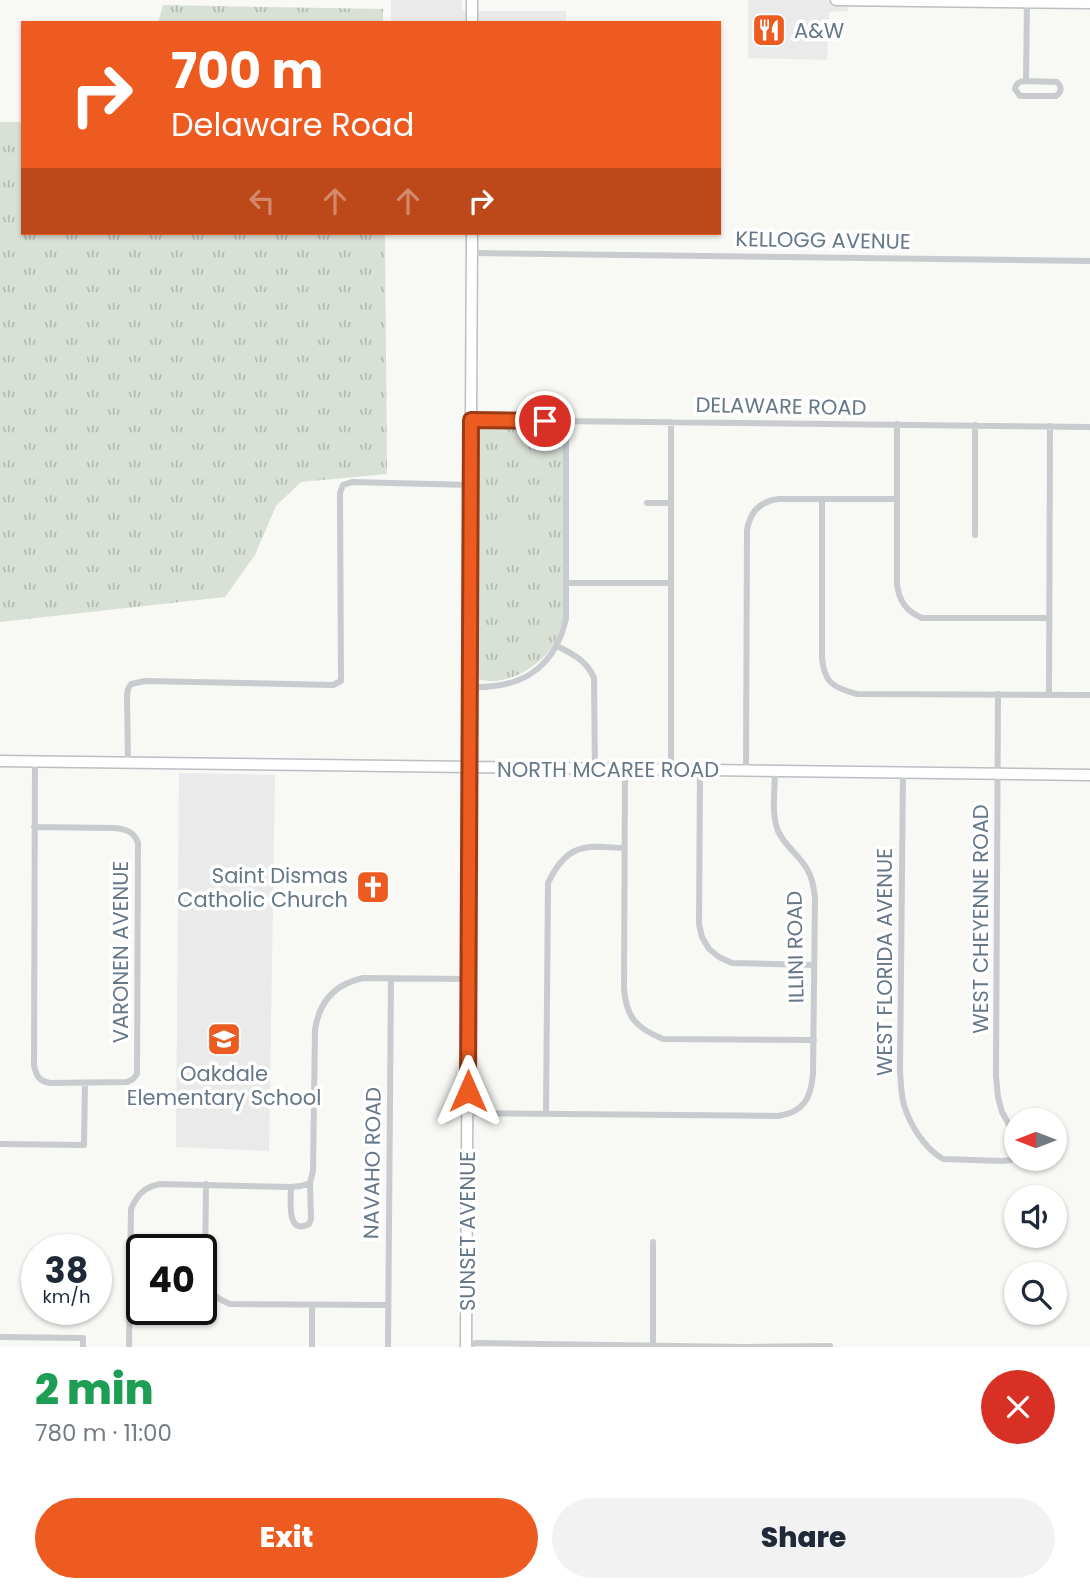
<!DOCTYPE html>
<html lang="en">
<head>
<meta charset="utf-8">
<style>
	:root { --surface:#fff; --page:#f2f2f3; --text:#1f2937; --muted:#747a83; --accent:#ed5b21 }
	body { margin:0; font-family:Poppins,sans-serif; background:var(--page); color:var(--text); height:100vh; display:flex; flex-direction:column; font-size:26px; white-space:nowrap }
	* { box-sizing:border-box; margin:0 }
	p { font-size:23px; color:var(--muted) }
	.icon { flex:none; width:38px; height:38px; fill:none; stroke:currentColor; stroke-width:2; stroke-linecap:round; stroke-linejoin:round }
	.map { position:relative; height:1347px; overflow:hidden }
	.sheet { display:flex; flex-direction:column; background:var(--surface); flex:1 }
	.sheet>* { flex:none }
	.banner { position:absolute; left:21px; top:21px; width:700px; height:214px; border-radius:0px; box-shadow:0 2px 5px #0004; background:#ed5b21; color:#fff; overflow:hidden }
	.needle { width:46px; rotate:270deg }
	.buttons { position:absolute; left:1004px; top:1108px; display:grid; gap:14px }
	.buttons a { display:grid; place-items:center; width:63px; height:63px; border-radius:50%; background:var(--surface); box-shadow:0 2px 5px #0004; font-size:35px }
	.speed { position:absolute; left:21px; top:1234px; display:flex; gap:14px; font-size:35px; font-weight:700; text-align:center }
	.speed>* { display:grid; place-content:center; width:91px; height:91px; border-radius:50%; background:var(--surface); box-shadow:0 2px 5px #0004; line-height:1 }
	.speed small { font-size:18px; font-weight:400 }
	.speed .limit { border:4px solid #111; border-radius:10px; background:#fff; color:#111 }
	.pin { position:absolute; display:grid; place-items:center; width:60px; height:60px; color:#fff; margin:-30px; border:4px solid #fff; border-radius:50%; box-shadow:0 2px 7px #0007 }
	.me { position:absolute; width:77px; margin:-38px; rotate:0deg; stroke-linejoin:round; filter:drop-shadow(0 0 5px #0008) }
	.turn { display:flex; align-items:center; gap:24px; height:147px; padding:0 35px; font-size:32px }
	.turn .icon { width:91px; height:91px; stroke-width:2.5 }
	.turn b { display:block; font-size:49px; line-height:60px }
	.lanes { display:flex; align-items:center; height:66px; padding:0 35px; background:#0003; justify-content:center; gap:35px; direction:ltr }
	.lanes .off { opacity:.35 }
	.round { display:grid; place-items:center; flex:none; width:74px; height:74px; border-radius:37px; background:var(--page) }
	.headline { display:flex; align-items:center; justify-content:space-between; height:119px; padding:0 35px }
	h1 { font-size:42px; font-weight:800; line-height:52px; color:#1e9e55 }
	.button { display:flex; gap:14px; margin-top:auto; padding:14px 35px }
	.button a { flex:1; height:80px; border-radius:42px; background:var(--accent); color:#fff; font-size:28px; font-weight:800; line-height:80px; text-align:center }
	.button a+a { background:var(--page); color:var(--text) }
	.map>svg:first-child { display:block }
</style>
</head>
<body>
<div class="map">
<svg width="1090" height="1347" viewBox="0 0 1090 1347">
	<defs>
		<pattern id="grass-tufts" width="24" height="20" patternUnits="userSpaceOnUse" patternTransform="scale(1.75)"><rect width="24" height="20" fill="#d9e1d6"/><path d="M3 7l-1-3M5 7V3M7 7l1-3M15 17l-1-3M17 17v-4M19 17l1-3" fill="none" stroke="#b4bbb3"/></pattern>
	</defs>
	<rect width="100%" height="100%" fill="#f8f8f5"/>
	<!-- built -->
	<path fill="#e9eae9" d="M 391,0 L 462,0 L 462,11 L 566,11 L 566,23 L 391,23 Z
		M 748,0 L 848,0 L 848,11 L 829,12 L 827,60 L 748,58 Z
		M 179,773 L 275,775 L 269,1151 L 176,1147 Z"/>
	<!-- grass -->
	<path fill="url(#grass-tufts)" d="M 163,5 L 383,9 L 383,23 L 158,23 Z
		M 0,122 L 23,122 L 23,233 L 385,233 L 387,474 L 301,482 L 276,506 L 255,555 L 225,597 L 0,622 Z
		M 479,425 L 563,426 L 563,620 C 559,630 556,642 549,651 C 533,671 502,687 478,679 Z"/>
	<!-- pitch -->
	<path fill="#d9e1d6" d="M 512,513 L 523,517 L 530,525 L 530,536 L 524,546 L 512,549 L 497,535 L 497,527 Z"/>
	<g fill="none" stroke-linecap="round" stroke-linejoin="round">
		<!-- secondary casing -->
		<g stroke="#babfc4" stroke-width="13">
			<path id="secondary" d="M 836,0 L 1090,3
				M 472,23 L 472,0
				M 0,761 L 1090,775
				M 466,1347 L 472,233"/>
		</g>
		<!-- street -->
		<path stroke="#c8cccf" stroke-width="6" d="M 1026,81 C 1019,81 1016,83 1015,89 L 1020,96 L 1056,96 C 1062,92 1062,87 1057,82 L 1026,81 L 1027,2
			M 472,253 L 1090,261
			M 471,420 L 1090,427
			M 897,424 L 897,584 C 899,601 906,611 922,618 L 1049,618
			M 822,499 L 822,658 C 824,683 834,688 857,694 L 1090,695
			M 647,503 L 671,503
			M 975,535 L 975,425
			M 566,583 L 671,583
			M 557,646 C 573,654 587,661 594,678 L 595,769
			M 470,687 C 520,689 554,670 566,619 L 566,421
			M 998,694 L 996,1076 L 998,1097 L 1002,1112 L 1017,1139
			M 1049,695 L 1050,426
			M 128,763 L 127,696 L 128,689 L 131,684 L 145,681 L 333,685 L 341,681 L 340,493 L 343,485 L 352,482 L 471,485
			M 625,769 L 624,988 C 626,1017 636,1028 663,1039 L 814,1040
			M 671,769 L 671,422
			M 700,770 L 699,924 L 702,937 L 709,949 L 719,957 L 732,963 L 814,965
			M 746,770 L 747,530 C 750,511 761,501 779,499 L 897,499
			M 903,773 L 900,1071 C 901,1083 901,1095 904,1105 C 910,1125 925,1149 943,1159 L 1003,1161 L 1011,1160 L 1017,1156
			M 34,827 L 114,828 C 125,829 134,831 138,843 L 137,1074 L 133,1079 L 127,1082 L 50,1083 C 39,1081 36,1076 34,1065 L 35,762
			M 468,1113 L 778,1116 C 804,1112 811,1098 813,1074 L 815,898 C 814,889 813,879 808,871 C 801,856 785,847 778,831 C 771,813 775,789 775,771
			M 546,1114 L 548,883 C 555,868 566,851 584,848 C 596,845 612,848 624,848
			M 0,1144 L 84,1145 L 85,1084
			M 206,1184 L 205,1273 C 208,1292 213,1297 230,1304 L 388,1305
			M 291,1187 C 291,1200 286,1236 309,1224 L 311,1219 L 310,1183 L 313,1171 L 315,1030 C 319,1002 335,984 363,978 L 468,979
			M 0,1337 L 83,1338 L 83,1347
			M 466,1345 L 477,1343 L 745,1347 L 830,1346
			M 653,1345 L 653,1242
			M 129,1347 L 131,1209 C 137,1195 144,1187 160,1184 L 291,1187 L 301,1186 L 310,1183
			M 312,1347 L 312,1305
			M 388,1347 L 391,978"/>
		<!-- secondary -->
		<use href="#secondary" stroke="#fff" stroke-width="10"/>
	</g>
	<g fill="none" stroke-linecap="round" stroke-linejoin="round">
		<!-- route casing -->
		<g stroke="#9a3b15" stroke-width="18">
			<path id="route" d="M 468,1091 L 471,420 L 545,421"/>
		</g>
		<!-- route -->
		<use href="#route" stroke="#ed5b21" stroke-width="12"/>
	</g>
	<!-- icons -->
	<defs>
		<g id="restaurant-square" transform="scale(1.75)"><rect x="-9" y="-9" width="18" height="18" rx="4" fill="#ed5b21" stroke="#fff"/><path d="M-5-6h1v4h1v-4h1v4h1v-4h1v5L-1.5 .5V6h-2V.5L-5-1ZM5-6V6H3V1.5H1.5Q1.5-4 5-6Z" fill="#fff"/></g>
		<g id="church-square" transform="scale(1.75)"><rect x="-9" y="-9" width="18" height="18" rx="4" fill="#ed5b21" stroke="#fff"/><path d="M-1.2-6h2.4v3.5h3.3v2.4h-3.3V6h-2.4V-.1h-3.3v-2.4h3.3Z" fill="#fff"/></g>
		<g id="school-square" transform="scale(1.75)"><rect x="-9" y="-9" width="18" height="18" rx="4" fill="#ed5b21" stroke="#fff"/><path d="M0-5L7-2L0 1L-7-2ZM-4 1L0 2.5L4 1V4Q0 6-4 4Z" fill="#fff"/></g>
	</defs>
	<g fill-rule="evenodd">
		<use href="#restaurant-square" x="769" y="30"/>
		<use href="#church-square" x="373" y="887"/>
		<use href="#school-square" x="224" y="1039"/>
	</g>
	<g text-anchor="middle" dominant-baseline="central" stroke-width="7" stroke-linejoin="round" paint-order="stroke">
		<!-- poi labels -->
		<g font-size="21" fill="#678" stroke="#fff" text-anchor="start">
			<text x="794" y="30">A&amp;W</text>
			<text x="348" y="875" text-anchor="end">Saint Dismas<tspan x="348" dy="24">Catholic Church</tspan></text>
			<text x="224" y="1073" text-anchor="middle">Oakdale<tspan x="224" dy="24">Elementary School</tspan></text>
		</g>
		<!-- street labels -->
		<g font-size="21" fill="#678" stroke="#fff">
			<text transform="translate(823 240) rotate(1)">KELLOGG AVENUE</text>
			<text transform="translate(781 406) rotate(1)">DELAWARE ROAD</text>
			<text x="608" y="769">NORTH MCAREE ROAD</text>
			<text transform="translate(980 919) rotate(-90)">WEST CHEYENNE ROAD</text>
			<text transform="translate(795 947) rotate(-91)">ILLINI ROAD</text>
			<text transform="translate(120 952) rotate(-90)">VARONEN AVENUE</text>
			<text transform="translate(884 962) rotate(-90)">WEST FLORIDA AVENUE</text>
			<text transform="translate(372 1163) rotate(-89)">NAVAHO ROAD</text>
			<text transform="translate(467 1231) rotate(-90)">SUNSET AVENUE</text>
		</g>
	</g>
</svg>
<div class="buttons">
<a><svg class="needle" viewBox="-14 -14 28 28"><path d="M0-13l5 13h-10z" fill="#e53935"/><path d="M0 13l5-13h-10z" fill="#747a83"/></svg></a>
<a><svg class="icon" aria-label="sound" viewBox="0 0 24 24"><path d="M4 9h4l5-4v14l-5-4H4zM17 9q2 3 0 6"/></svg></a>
<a><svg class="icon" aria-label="search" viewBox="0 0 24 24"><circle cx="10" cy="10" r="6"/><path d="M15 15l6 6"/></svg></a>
</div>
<div class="speed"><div>38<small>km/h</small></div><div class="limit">40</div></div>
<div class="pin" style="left:545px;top:421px;background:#d93025"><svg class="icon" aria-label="arrive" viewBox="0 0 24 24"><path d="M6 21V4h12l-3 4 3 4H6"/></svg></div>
<svg class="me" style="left:468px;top:1091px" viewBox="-20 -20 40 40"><path d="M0-17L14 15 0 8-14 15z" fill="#ed5b21" stroke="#fff" stroke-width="4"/></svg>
<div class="banner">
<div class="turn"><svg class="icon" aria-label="right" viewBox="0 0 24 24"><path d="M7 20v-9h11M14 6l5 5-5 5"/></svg><div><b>700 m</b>Delaware Road</div></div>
<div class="lanes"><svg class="icon off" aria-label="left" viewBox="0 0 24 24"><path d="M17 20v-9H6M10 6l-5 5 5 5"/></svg><svg class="icon off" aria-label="ahead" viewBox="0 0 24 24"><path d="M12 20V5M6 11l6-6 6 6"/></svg><svg class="icon off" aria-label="ahead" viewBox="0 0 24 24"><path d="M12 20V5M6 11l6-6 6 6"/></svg><svg class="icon" aria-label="right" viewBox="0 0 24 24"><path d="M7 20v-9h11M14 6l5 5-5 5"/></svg></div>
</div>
</div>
<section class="sheet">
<div class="headline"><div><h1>2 min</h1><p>780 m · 11:00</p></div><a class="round" style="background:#d93025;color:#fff"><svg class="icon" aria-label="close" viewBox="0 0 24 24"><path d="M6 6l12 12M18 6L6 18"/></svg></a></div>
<div class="button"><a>Exit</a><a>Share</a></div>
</section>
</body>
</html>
